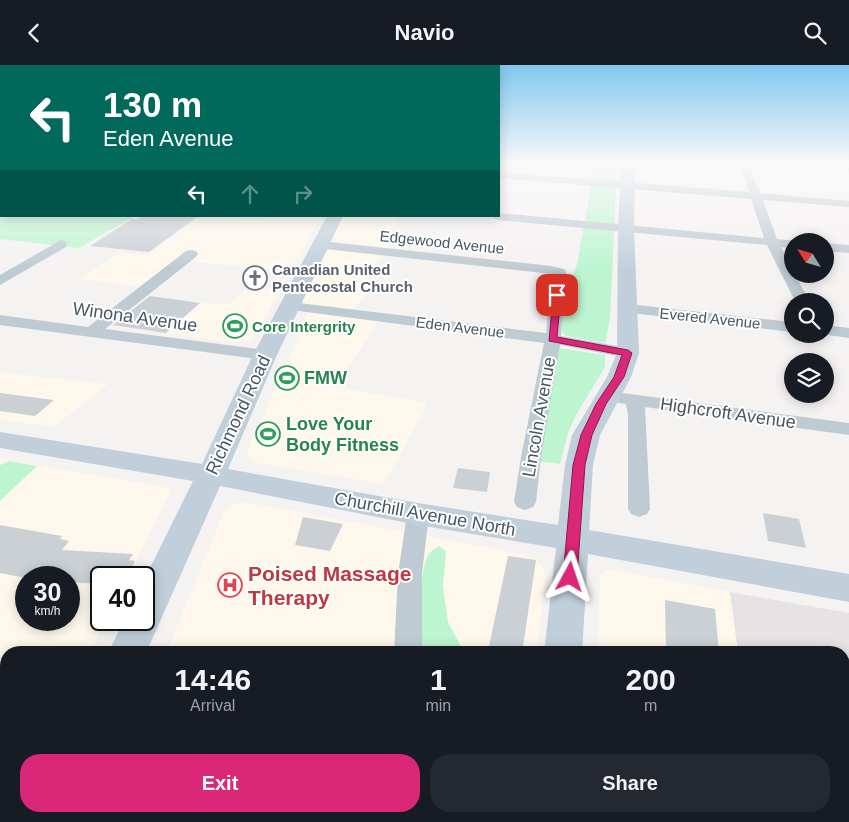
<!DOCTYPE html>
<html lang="en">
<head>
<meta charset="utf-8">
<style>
	:root { --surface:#171b24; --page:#242831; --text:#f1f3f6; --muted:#9ea1a6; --accent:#db2777 }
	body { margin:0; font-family:Arial,sans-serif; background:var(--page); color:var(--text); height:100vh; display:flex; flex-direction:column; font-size:19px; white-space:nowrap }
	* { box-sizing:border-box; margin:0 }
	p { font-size:16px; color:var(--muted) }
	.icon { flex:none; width:28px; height:28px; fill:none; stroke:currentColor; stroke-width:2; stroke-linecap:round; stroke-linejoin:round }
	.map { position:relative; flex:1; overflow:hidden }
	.side { position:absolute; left:0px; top:581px; width:850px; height:176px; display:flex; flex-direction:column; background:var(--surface); border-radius:20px 20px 0 0; box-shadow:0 2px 12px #0003 }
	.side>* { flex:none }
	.banner { position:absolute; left:0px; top:0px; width:500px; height:152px; box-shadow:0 2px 12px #0003; background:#00695c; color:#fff; overflow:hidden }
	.needle { width:32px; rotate:307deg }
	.tools { position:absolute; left:784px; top:168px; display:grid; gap:10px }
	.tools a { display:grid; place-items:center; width:50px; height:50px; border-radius:50%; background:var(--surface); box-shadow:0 2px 12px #0003; font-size:25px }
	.speed { position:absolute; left:15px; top:501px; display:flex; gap:10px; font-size:25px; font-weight:700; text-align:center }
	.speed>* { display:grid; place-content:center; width:65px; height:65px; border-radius:50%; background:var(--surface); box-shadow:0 2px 12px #0003; line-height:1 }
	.speed small { font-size:12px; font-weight:400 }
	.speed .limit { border:2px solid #111; border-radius:8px; background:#fff; color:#111 }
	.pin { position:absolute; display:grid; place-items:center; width:42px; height:42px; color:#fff; margin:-21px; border-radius:10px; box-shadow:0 2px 8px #0006 }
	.me { position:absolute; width:55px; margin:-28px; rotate:5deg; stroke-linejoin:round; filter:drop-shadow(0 0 4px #0008) }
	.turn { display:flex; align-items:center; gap:18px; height:105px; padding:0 20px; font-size:22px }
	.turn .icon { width:65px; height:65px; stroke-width:2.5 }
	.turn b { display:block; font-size:35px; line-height:42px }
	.lanes { display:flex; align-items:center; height:48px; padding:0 20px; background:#0003; justify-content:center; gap:25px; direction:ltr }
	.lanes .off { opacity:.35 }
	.eta { display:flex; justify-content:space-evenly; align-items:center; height:85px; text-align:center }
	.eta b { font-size:30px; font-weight:700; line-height:35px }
	.button { display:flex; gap:10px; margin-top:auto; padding:10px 20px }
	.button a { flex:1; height:58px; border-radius:20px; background:var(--accent); color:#fff; font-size:20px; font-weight:700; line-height:58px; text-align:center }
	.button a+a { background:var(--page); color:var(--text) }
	header { display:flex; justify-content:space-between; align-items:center; height:65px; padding:0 20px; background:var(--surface); font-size:22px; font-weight:700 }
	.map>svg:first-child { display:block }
</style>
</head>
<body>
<header><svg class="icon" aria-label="back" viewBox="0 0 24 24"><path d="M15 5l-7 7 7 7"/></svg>Navio<svg class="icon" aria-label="search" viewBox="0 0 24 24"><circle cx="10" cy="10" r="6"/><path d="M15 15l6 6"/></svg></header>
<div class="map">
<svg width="849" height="757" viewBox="0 0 849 757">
	<rect width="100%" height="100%" fill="#f5f2f2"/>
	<!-- commercial -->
	<path fill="#fef8ec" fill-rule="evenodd" d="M 200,151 L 260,155 L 264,151 L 322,151 L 252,276 L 231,277 L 165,268 L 200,238 L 230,239 L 248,222 L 276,225 L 288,206 L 188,196 L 150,223 L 79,214 L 120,188 L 148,190 Z
		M 335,151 L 400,151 L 389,167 L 398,168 L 365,215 L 374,217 L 351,248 L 380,252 L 337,322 L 428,338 L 384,419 L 252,397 L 247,388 L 310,245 L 291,241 Z
		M 0,307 L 52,313 L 108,319 L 54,362 L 0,355 Z
		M 0,394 L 169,423 L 170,428 L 128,512 L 101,512 L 101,555 L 107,555 L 91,587 L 6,588 L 6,751 L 9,751 L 6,757 L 0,757 ZM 26,512 L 69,512 L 69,555 L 26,555 Z
		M 245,437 L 532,491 L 541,499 L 545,511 L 537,587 L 166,588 L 224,447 L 230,440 Z
		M 609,504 L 730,527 L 738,587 L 598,588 L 600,511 Z
		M 98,751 L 521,751 L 520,757 L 95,757 Z"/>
	<!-- education -->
	<path fill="#e6e3e4" d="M 730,527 L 849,548 L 849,757 L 595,757 L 596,751 L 844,751 L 844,588 L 738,587 Z"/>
	<!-- green -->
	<path fill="#bdf5d0" d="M 592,99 L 617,99 L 610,254 L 605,278 L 567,271 L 562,268 L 560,215 L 570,217 L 577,200 L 590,126 Z
		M 0,141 L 1,151 L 135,151 L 79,183 L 0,174 Z
		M 559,283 L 605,290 L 605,302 L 576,350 L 568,368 L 560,399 L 537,396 Z
		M 9,396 L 37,401 L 0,436 L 0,400 Z
		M 439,481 L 446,486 L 443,521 L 448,557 L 464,587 L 422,587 C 422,563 418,517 426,495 C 428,488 433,485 439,481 Z"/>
	<!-- building -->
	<path fill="#cbd0d5" d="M 142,151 L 198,151 L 149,187 L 90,181 L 132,154 L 137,155 Z
		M 150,231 L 200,238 L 166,268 L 113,260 Z
		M 0,328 L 54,335 L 35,351 L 0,346 Z
		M 458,403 L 490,407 L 487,427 L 453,423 Z
		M 763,448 L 799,454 L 806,483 L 768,476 Z
		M 303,452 L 343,459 L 330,486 L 295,480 Z
		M 0,460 L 62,471 L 60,474 L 69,476 L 62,485 L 133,489 L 129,495 L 135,496 L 127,512 L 101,512 L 101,519 L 69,517 L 69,512 L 28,511 L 26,513 L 0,508 Z
		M 508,491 L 536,495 L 522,588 L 488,586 Z
		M 665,535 L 715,544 L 719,588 L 666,588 Z"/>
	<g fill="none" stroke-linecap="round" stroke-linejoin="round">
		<!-- street -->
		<path fill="#bfcbd3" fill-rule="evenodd" d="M 739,99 L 749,99 L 760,128 L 849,136 L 849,142 L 763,135 L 777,174 L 796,176 L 792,176 L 792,183 L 781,182 L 792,204 L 792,209 L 795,209 L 809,236 L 795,236 L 767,180 L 497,155 L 491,151 L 499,151 L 499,148 L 764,173 L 751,134 L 499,113 L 499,107 L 749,127 Z
			M 841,99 L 849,99 L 849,107 L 845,106 Z
			M 0,102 L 1,102 L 1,108 L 0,108 Z
			M 61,175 L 66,176 L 67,179 L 66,182 L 0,220 L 0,210 Z
			M 321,176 L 551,201 L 564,204 L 566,207 L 561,271 L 634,284 L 636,288 L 634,292 L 628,293 L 560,280 L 541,392 L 536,437 L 533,442 L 525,445 L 517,442 L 514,437 L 521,392 L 544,278 L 291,245 L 286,244 L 284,241 L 286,238 L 291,237 L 546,268 L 552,209 L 316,183 L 315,180 Z
			M 825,178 L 849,180 L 849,188 L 825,186 Z
			M 191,185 L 196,186 L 198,189 L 196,192 L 105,264 L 265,285 L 271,286 L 273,290 L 271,294 L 265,295 L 0,260 L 0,250 L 88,262 L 186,186 Z
			M 628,239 L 792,257 L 792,267 L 623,247 L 620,244 L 623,241 Z
			M 825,260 L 849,263 L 849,273 L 821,269 L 825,269 Z
			M 607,326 L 849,358 L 849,370 L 645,342 L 650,444 L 647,449 L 639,452 L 631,449 L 628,444 L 628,350 L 626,339 L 601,335 L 598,331 L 601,327 Z
			M 418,441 L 426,443 L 429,449 L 422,509 L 422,588 L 394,588 L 398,509 L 407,449 L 410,443 Z
			M 388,751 L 422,751 L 422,757 L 388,757 Z"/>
		<!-- secondary -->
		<path fill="#c1cfdb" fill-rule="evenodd" d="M 621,99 L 635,99 L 634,164 L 639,288 L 631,312 L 600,370 L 593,400 L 589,465 L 849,509 L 849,537 L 588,489 L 582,588 L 544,588 L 556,483 L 418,460 L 220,421 L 146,588 L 108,588 L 124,555 L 144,555 L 144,515 L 193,416 L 0,383 L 0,367 L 202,399 L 253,290 L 327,151 L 343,151 L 277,290 L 228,404 L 418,438 L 558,460 L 565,400 L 572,370 L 607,312 L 617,288 L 618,164 Z
			M 28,751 L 75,751 L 73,757 L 26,757 Z
			M 527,751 L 573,751 L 572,757 L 526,757 Z"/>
	</g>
	<!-- sky -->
	<linearGradient id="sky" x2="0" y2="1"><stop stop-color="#81c8ee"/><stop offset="0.48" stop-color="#faf9f9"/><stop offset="1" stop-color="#faf9f9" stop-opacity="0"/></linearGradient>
	<rect width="849" height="205" fill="url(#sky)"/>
	<!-- route -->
	<path fill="#db2777" stroke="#8e194d" d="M 557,227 L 561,230 L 557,272 L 628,285 L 632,288 L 624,312 L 606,339 L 592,370 L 585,400 L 577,512 L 575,516 L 570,518 L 565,516 L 563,512 L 573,400 L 581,370 L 596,339 L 614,312 L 622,290 L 549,276 L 553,230 Z"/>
	<!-- icons -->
	<defs>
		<g id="church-ring" transform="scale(1.25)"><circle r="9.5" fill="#fff" stroke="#6b7280" stroke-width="1.5"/><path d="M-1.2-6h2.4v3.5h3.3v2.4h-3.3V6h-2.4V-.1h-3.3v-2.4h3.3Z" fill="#6b7280"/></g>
		<g id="stadium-ring" transform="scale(1.25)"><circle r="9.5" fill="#fff" stroke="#2e9e5b" stroke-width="1.5"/><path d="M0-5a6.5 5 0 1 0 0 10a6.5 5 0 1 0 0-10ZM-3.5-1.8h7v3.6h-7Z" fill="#2e9e5b"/></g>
		<g id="hospital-ring" transform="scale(1.25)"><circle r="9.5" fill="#fff" stroke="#e0444e" stroke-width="1.5"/><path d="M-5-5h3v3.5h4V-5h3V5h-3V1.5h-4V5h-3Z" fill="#e0444e"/></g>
	</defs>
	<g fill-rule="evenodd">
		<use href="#church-ring" x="255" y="213"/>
		<use href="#stadium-ring" x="235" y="261"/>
		<use href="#stadium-ring" x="287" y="313"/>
		<use href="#stadium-ring" x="268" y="369"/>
		<use href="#hospital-ring" x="230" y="520"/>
	</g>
	<g text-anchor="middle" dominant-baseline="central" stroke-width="4" stroke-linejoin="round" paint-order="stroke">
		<!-- far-street labels -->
		<g font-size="15" fill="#475763" stroke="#fff">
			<text transform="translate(442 177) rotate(6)">Edgewood Avenue</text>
			<text transform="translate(710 253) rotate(6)">Evered Avenue</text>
			<text transform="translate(460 262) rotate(7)">Eden Avenue</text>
		</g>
		<!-- far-worship labels -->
		<g font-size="15" font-weight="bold" fill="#5b616d" stroke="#fff" text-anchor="start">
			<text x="272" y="204">Canadian United<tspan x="272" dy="17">Pentecostal Church</tspan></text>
		</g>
		<!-- far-leisure labels -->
		<g font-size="15" font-weight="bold" fill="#27864d" stroke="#fff" text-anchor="start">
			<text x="252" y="261">Core Intergrity</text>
		</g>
		<!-- street labels -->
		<g font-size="18" fill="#475763" stroke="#fff">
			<text transform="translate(135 252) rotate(8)">Winona Avenue</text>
			<text transform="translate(728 348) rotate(8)">Highcroft Avenue</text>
			<text transform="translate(238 350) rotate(-65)">Richmond Road</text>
			<text transform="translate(539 352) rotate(-80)">Lincoln Avenue</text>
			<text transform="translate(425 449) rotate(10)">Churchill Avenue North</text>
		</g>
		<!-- leisure labels -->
		<g font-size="18" font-weight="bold" fill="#27864d" stroke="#fff" text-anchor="start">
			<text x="304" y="313">FMW</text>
			<text x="286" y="359">Love Your<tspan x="286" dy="21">Body Fitness</tspan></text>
		</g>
		<!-- near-health labels -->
		<g font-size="21" font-weight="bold" fill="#be3a42" stroke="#fff" text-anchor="start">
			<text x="248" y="508">Poised Massage<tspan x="248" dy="24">Therapy</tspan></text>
		</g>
	</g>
</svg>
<div class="tools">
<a><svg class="needle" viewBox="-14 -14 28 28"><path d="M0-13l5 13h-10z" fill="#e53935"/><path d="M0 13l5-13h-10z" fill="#9ea1a6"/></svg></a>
<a><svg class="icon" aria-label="search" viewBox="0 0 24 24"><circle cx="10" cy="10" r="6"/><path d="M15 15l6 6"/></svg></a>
<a><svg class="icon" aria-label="layers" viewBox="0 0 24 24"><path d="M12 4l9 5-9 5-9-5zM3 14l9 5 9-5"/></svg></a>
</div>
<div class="speed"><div>30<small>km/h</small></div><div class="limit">40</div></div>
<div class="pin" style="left:557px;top:230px;background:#d93025"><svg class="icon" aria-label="arrive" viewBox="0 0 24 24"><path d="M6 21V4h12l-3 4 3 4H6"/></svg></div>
<svg class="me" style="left:570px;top:512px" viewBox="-20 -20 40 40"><path d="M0-17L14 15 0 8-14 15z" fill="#db2777" stroke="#fff" stroke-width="4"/></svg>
<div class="banner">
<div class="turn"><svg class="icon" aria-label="left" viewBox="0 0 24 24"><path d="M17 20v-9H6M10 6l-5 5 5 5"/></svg><div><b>130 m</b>Eden Avenue</div></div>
<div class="lanes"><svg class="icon" aria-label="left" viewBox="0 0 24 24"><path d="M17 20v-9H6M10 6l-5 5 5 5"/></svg><svg class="icon off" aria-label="ahead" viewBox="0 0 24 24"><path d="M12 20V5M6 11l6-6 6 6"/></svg><svg class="icon off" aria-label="right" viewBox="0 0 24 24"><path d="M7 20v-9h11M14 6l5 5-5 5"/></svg></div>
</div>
<section class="side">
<div class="eta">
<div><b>14:46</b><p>Arrival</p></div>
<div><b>1</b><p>min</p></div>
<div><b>200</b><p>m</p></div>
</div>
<div class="button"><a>Exit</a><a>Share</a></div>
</section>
</div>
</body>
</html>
